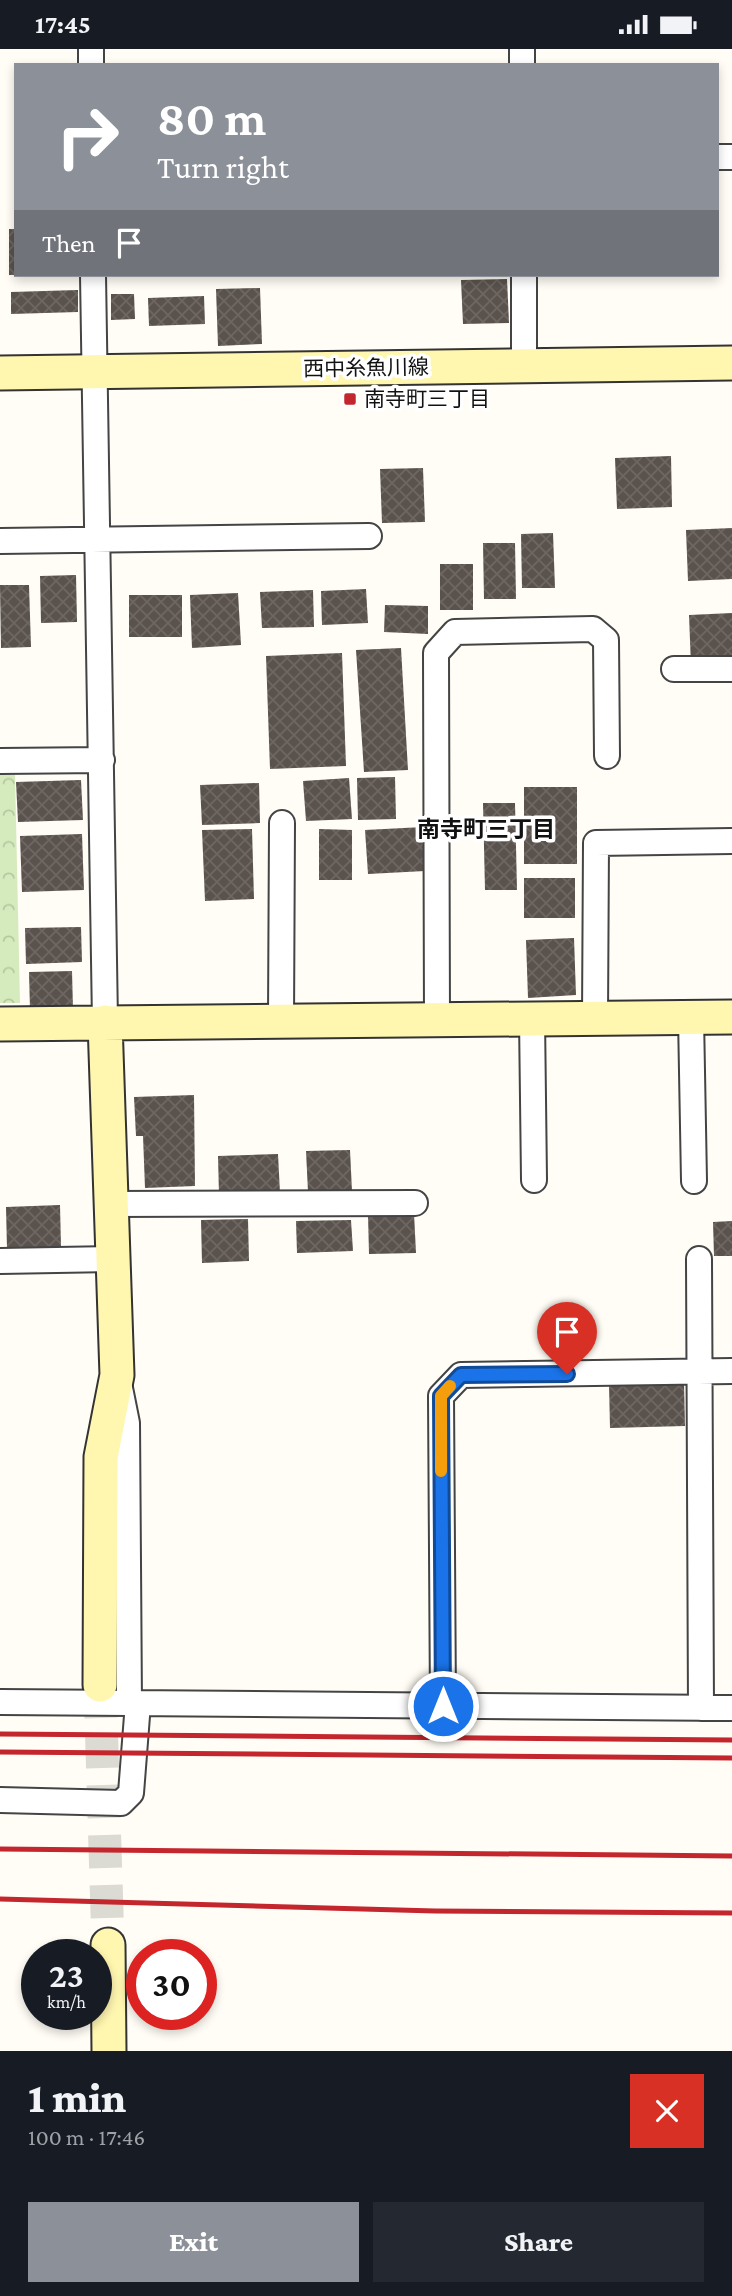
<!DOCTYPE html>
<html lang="en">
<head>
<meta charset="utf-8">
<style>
	:root { --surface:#171b24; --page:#242831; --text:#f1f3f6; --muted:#9ea1a6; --accent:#8c9099 }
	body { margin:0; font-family:"Crimson Pro","Noto Sans JP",serif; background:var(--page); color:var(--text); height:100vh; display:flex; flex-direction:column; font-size:26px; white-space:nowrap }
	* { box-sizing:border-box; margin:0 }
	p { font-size:23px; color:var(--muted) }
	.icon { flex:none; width:38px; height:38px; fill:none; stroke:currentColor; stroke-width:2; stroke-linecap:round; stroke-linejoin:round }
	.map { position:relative; height:2002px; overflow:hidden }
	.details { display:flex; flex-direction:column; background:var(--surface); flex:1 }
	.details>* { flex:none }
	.hud { position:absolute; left:14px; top:14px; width:705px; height:214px; border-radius:0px; box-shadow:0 4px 10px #0003; background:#8c9099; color:#fff; overflow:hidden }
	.speed { position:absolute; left:21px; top:1890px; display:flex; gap:14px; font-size:35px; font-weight:700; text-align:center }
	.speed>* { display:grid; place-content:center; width:91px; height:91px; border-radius:50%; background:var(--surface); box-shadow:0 4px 10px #0003; line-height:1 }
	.speed small { font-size:18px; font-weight:400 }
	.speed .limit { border:10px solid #d22; background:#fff; color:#111 }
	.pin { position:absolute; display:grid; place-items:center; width:60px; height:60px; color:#fff; margin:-72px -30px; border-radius:50% 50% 50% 0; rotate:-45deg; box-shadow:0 0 7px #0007 }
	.pin .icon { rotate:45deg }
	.me { position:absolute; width:77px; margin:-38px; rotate:0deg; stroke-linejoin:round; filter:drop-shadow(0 0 5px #0008) }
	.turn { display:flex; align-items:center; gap:24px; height:147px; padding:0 28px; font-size:32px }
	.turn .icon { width:91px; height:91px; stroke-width:2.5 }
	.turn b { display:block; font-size:49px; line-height:60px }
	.then { display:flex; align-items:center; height:66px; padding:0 28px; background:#0003; gap:14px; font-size:26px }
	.round { display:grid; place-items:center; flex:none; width:74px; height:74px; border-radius:0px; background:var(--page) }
	.head { display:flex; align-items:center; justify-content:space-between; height:119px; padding:0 28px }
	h1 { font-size:42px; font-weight:800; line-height:52px }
	.primary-button { display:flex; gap:14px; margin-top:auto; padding:14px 28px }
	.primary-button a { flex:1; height:80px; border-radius:0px; background:var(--accent); color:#fff; font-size:28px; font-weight:800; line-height:80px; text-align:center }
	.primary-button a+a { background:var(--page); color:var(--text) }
	.status { display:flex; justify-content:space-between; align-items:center; height:49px; padding:0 35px; background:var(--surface); direction:ltr }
	.status svg { height:19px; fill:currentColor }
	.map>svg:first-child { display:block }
</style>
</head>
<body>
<div class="status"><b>17:45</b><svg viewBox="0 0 49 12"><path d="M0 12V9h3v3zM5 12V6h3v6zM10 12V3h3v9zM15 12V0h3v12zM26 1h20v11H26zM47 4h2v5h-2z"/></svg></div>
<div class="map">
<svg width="732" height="2002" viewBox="0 0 732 2002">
	<defs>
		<pattern id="park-crowns" width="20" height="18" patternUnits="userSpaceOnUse" patternTransform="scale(1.75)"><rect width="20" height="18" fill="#d5ebbd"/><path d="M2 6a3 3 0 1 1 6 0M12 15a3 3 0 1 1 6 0" fill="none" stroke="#b6c8a1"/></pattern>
		<pattern id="building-cross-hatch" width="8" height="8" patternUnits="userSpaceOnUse" patternTransform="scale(1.75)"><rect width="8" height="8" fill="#5a524d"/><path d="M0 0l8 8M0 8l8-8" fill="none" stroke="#6d6662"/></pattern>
	</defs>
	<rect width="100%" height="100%" fill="#fffdf5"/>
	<!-- park -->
	<path fill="url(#park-crowns)" d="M 0,726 L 15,726 L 20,954 L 0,954 Z"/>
	<!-- building -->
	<path fill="url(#building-cross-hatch)" d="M 9,180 L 16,180 L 16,226 L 9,226 Z
		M 507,230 L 509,274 L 463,275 L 461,231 Z
		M 260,239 L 262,295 L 218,297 L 216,240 Z
		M 78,241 L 78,263 L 11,265 L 11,243 Z
		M 111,245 L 134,245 L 135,270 L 111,271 Z
		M 204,247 L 205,275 L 149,277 L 148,249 Z
		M 671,407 L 672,458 L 617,460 L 615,409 Z
		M 423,419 L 425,473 L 382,474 L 380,420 Z
		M 732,479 L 732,530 L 688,532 L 686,481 Z
		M 553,484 L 555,539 L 522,539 L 521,485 Z
		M 483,494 L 515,494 L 516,550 L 484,550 Z
		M 440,515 L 473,515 L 473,561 L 440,561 Z
		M 76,526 L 77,573 L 41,574 L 40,527 Z
		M 0,536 L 29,536 L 31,598 L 1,599 Z
		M 366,540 L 368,574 L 322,576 L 321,542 Z
		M 313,541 L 314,578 L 262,579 L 260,543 Z
		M 238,544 L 241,596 L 192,599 L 190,546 Z
		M 129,546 L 182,546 L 182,588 L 129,588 Z
		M 385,556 L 428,557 L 428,585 L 384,583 Z
		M 732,564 L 732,616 L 691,617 L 689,566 Z
		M 401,599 L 408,721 L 364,723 L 356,601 Z
		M 342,604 L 346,717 L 270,720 L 266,607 Z
		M 395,728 L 396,770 L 358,771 L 357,729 Z
		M 349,729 L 352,770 L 306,772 L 303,732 Z
		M 81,731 L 83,771 L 18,773 L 16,733 Z
		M 259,734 L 260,774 L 202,776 L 200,736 Z
		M 524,738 L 577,738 L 577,815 L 524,815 Z
		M 483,754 L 515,754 L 517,841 L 485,841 Z
		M 423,778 L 425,822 L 368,825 L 365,781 Z
		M 252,780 L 254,850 L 205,852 L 202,781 Z
		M 319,780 L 352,781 L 352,831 L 319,831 Z
		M 82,785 L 84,841 L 22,843 L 20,787 Z
		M 524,829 L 575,829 L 575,869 L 524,869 Z
		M 81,878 L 82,913 L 26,915 L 25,879 Z
		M 574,889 L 576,946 L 528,949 L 526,891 Z
		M 72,922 L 73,960 L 30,961 L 29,923 Z
		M 194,1046 L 195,1137 L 145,1139 L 143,1087 L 136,1087 L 134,1048 Z
		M 350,1101 L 352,1142 L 308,1143 L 306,1102 Z
		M 278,1105 L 280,1144 L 219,1146 L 218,1107 Z
		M 60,1156 L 61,1198 L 7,1200 L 6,1158 Z
		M 414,1164 L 416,1204 L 369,1205 L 368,1166 Z
		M 248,1170 L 249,1212 L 202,1214 L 201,1171 Z
		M 351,1171 L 353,1202 L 297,1204 L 296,1172 Z
		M 732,1172 L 732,1207 L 714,1207 L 713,1173 Z
		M 684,1333 L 685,1377 L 610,1379 L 609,1335 Z"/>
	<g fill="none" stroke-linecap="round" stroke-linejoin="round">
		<!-- secondary-tunnel -->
		<path stroke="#dbdad3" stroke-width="33" stroke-dasharray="33 17" stroke-linecap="butt" d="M 100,1636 L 108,1896"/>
		<!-- street casing -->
		<g stroke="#444" stroke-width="28">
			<path id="street" d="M 91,0 L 91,16
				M 522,0 L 522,16
				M 718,108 L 732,108
				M 93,226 L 105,973
				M 524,226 L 524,317
				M 0,492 L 369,487
				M 674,620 L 732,620
				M 0,712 L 102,711
				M 691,968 L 694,1132
				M 532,969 L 534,1131
				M 595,969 L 596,794 L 732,792
				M 437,970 L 436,604 L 455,583 L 593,580 L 606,591 L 607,707
				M 281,972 L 282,774
				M 111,1155 L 415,1154
				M 699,1210 L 701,1659
				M 0,1212 L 113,1210
				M 119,1334 L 127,1374 L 129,1654
				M 0,1653 L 732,1659
				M 443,1657 L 441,1347 L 461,1326 L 732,1322
				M 0,1751 L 121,1754 L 131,1744 L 138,1654"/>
		</g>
		<!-- secondary casing -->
		<g stroke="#333" stroke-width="37">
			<path id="secondary" d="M 0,324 L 732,314
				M 0,975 L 732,968
				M 100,1636 L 101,1408 L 117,1326 L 105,973
				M 108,1896 L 109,2002"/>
		</g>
		<!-- street -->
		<use href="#street" stroke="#fff" stroke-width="24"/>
		<!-- secondary -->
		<use href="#secondary" stroke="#fff6b0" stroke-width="33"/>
		<!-- rail -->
		<path stroke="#c4262e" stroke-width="5" d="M 0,1685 L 732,1691
			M 0,1703 L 732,1709
			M 0,1800 L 732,1807
			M 0,1850 L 435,1862 L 732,1864"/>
	</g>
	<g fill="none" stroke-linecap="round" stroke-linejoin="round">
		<!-- route casing -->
		<g stroke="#114b97" stroke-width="18">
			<path id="route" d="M 443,1657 L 441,1347 L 461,1326 L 567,1325"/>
		</g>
		<!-- route -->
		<use href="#route" stroke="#1a73e8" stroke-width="12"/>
		<!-- slow -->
		<path stroke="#f59e0b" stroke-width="12" d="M 441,1422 L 441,1347 L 450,1337"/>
	</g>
	<!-- markers -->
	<rect fill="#c4262e" stroke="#fff" stroke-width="2.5" x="343" y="343" width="14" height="14" rx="3.5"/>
	<g text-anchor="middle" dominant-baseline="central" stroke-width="7" stroke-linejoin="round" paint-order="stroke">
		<!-- street labels -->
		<g font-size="21" fill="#111" stroke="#fff">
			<text transform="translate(366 319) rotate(-1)">西中糸魚川線</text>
		</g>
		<!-- poi labels -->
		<g font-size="21" fill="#111" stroke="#fff" text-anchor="start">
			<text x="364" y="350">南寺町三丁目</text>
		</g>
		<!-- neighbourhood labels -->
		<g font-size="23" font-weight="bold" fill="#111" stroke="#fff">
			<text x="486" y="780">南寺町三丁目</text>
		</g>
	</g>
</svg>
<div class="speed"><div>23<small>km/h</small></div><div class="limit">30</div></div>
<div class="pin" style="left:567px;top:1325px;background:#d93025"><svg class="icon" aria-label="arrive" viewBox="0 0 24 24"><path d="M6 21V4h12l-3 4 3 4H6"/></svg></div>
<svg class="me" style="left:443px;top:1657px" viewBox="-20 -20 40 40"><circle r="17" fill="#1a73e8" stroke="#fff" stroke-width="3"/><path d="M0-11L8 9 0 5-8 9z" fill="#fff"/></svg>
<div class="hud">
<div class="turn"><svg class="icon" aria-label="right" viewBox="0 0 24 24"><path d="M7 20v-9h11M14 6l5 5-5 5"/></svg><div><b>80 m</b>Turn right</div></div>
<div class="then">Then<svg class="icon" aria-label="arrive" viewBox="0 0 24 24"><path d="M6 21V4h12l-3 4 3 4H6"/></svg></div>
</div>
</div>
<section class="details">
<div class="head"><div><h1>1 min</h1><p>100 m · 17:46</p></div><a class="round" style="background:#d93025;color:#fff"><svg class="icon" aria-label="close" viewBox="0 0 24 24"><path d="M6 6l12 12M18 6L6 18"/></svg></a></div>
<div class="primary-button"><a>Exit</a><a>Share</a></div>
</section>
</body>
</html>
